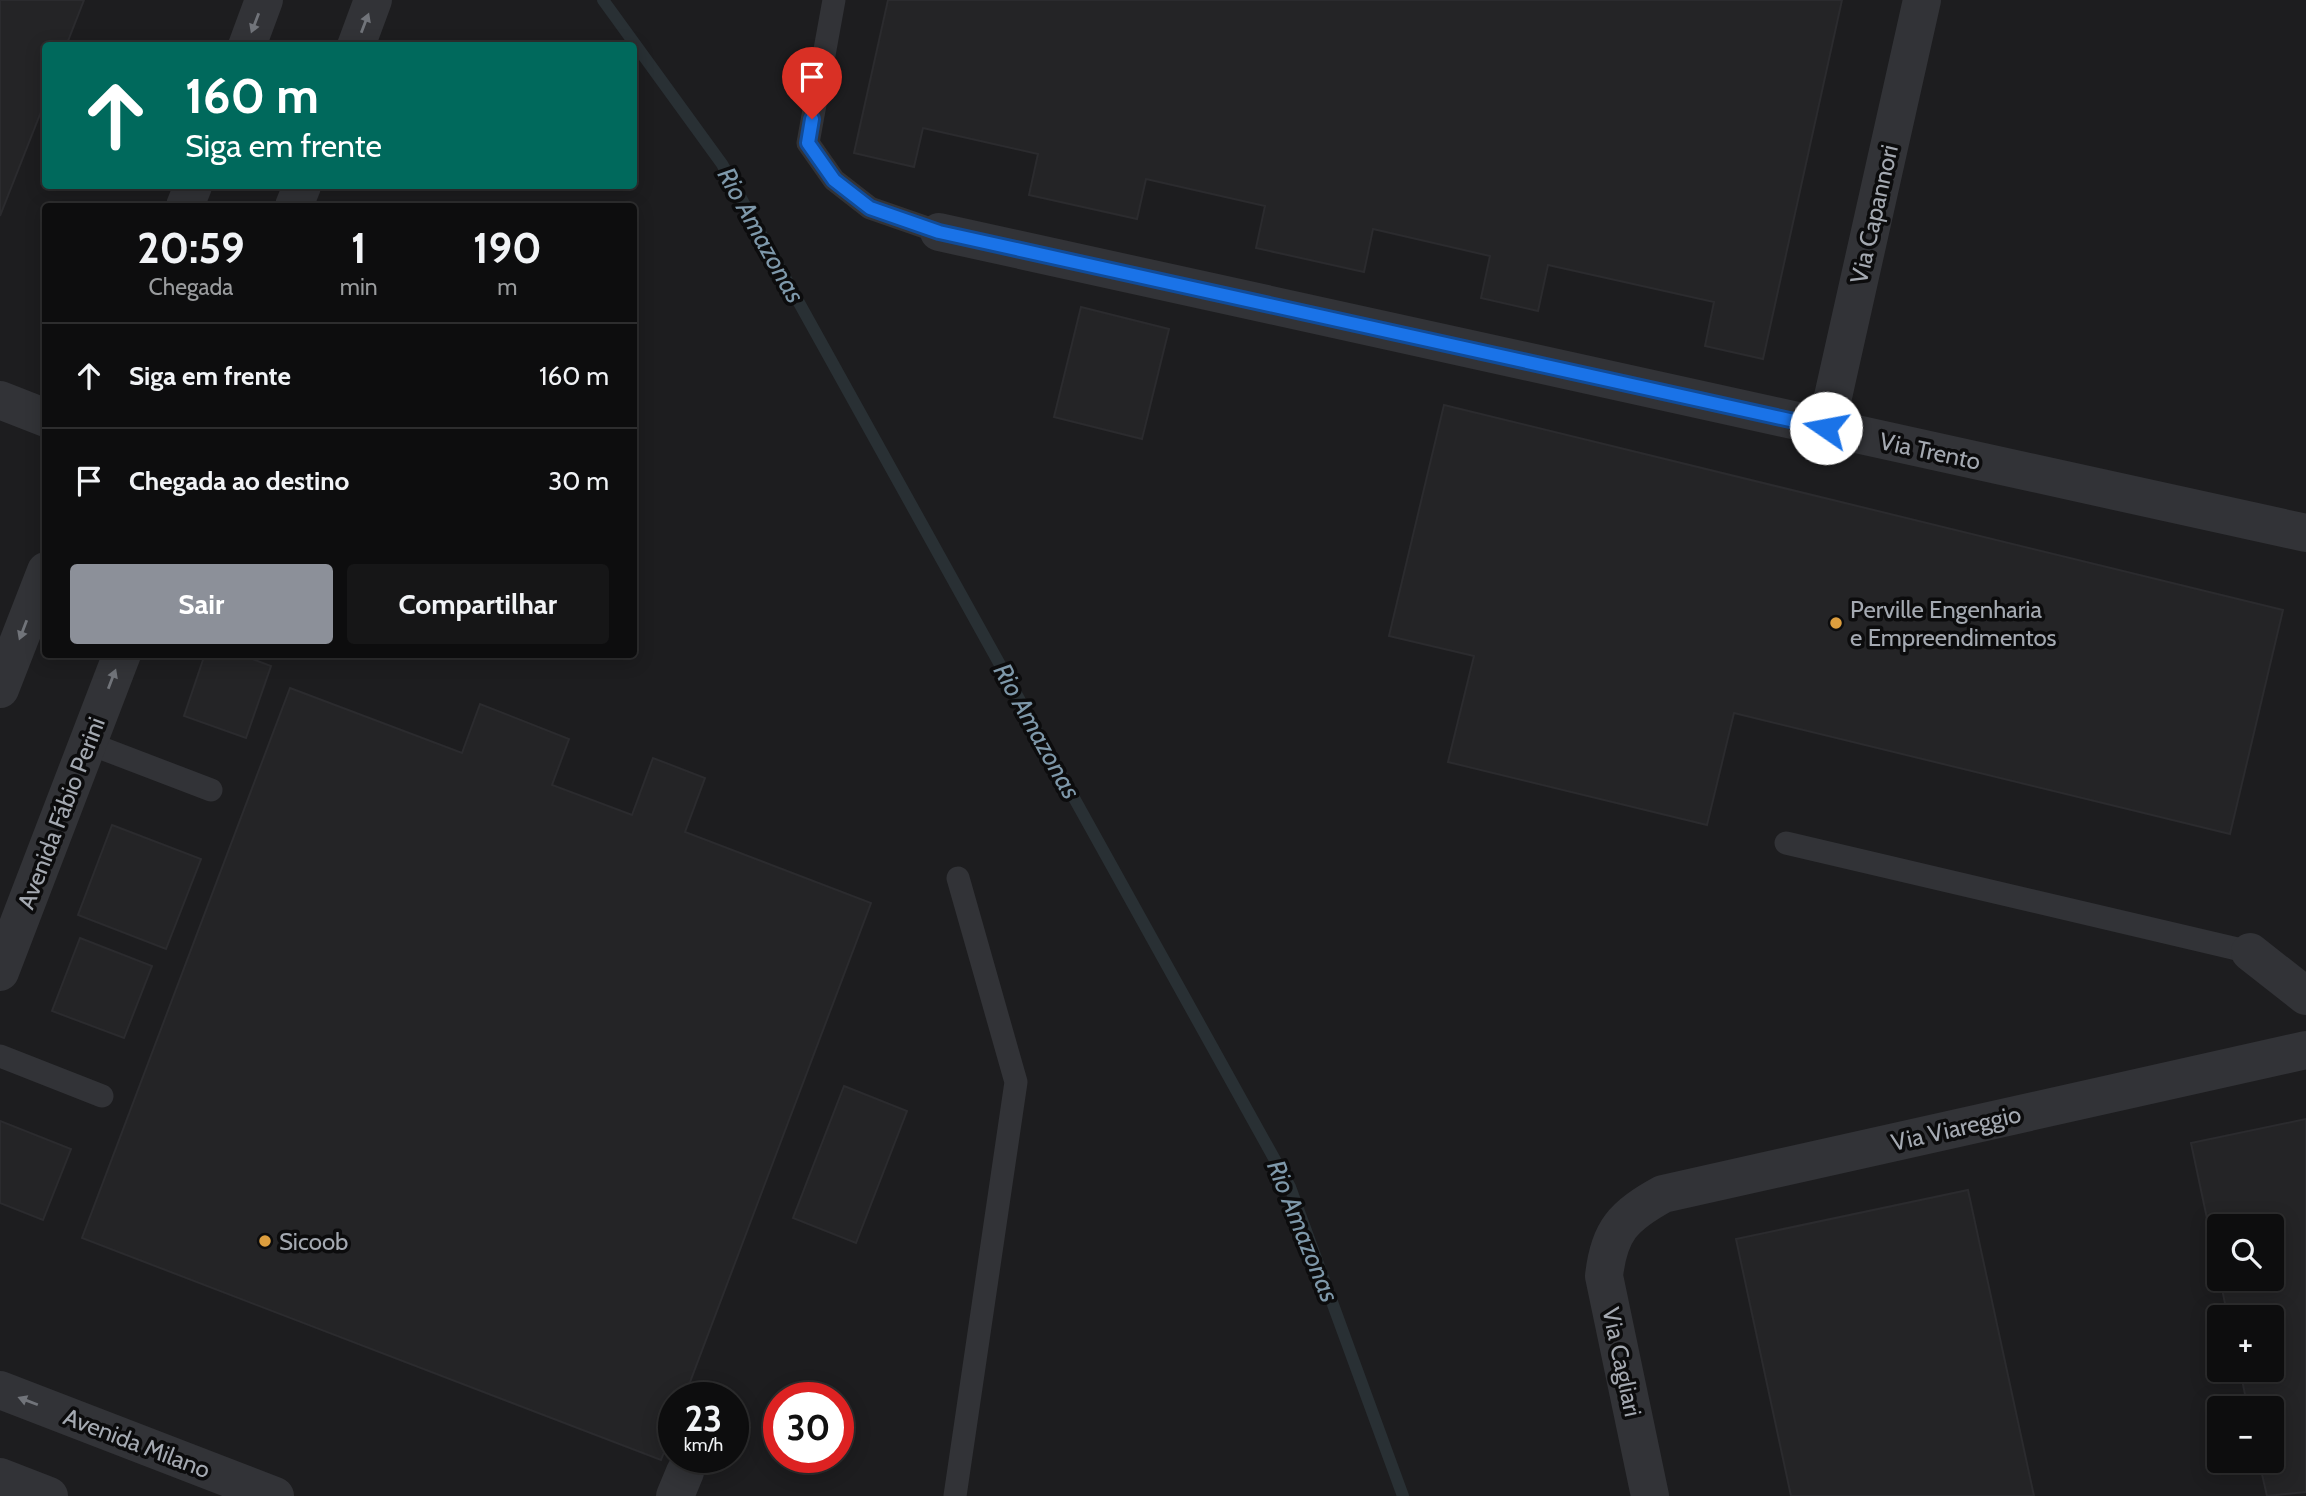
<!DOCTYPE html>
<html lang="pt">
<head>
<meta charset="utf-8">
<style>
	:root { --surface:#0d0d0e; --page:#161617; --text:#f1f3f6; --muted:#9a9c9e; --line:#2d2d2e; --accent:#8c9099 }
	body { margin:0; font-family:Cabin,sans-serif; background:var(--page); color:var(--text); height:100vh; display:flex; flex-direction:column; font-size:26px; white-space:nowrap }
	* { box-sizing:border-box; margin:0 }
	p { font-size:23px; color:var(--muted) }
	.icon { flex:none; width:38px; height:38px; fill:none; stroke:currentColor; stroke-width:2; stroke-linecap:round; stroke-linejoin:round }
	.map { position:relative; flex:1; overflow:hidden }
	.side { position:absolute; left:42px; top:203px; width:595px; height:455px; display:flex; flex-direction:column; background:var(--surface); border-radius:7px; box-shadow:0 4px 18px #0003,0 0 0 2px var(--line) }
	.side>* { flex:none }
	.banner { position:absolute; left:42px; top:42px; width:595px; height:147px; border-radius:7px; box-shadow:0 4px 18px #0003,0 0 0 2px var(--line); background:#00695c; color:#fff; overflow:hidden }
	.buttons { position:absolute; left:2207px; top:1214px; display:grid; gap:14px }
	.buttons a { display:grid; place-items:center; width:77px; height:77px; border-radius:7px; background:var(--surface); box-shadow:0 4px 18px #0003,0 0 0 2px var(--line); font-size:35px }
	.speed { position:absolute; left:658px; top:1382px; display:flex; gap:14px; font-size:35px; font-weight:700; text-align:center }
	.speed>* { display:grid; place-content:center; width:91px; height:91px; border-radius:50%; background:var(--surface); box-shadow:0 4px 18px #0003,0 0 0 2px var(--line); line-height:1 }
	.speed small { font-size:18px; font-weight:400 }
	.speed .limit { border:10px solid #d22; background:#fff; color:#111 }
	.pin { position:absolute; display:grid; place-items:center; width:60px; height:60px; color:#fff; margin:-72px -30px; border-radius:50% 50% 50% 0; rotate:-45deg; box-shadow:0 0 7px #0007 }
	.pin .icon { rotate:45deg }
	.me { position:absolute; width:77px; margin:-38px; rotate:282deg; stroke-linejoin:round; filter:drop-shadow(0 0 5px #0008) }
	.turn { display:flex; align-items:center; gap:24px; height:147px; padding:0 28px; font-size:32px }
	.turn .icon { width:91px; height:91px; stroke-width:2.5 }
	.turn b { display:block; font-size:49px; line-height:60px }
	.eta { display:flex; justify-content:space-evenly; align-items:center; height:119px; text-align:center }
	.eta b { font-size:42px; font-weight:700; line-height:49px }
	.primary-button { display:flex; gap:14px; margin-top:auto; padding:14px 28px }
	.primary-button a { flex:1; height:80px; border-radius:7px; background:var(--accent); color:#fff; font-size:28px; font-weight:700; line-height:80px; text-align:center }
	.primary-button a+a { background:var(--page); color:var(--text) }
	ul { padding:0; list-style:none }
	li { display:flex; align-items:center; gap:21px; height:105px; padding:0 28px; border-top:2px solid var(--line) }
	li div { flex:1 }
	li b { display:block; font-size:26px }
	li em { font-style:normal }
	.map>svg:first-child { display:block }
</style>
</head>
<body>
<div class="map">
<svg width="2306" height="1496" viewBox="0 0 2306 1496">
	<rect width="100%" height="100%" fill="#111112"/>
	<!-- built -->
	<path fill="#1d1d1f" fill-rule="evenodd" d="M 0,0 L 2306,0 L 2306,1496 L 0,1496 ZM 46,46 L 634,46 L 634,186 L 46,186 ZM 46,206 L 634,206 L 634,654 L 46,654 ZM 2219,1227 L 2272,1227 L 2272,1279 L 2219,1279 ZM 2219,1318 L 2272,1318 L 2272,1370 L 2219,1370 ZM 674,1398 L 733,1398 L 733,1458 L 674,1458 ZM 779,1398 L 838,1398 L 838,1458 L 779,1458 ZM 2219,1409 L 2272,1409 L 2272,1461 L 2219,1461 Z"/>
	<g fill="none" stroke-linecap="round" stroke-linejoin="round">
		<!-- stream -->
		<path stroke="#293034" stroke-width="12" d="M 603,0 L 722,164 L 1290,1187 L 1403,1496"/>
	</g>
	<!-- building -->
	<path fill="#242426" stroke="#2b2b2e" stroke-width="2" d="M 0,0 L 84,0 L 66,46 L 46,46 L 46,99 L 0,216 Z
		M 888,0 L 1842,0 L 1763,359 L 1705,346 L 1714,302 L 1548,265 L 1538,311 L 1481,298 L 1490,256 L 1373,229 L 1364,272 L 1256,248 L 1265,206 L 1146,179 L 1137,219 L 1029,195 L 1038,154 L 923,128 L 914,167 L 854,153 Z
		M 1081,307 L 1169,329 L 1142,439 L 1054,417 Z
		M 1444,405 L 2283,610 L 2230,834 L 1734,713 L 1707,825 L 1448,762 L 1474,656 L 1389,636 Z
		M 205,654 L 239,654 L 271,666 L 246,738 L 184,716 Z
		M 290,688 L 462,753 L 480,704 L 569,739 L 552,785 L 632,815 L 653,758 L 705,778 L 685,832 L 871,903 L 684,1398 L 674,1398 L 674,1425 L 661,1460 L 82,1238 Z
		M 112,825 L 201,859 L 166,949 L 78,915 Z
		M 80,938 L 152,966 L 124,1038 L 52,1011 Z
		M 844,1086 L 907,1111 L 856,1243 L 793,1218 Z
		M 2306,1119 L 2306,1492 L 2267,1496 L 2259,1461 L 2272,1461 L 2272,1409 L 2248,1409 L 2240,1370 L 2272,1370 L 2272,1318 L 2228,1318 L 2220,1279 L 2272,1279 L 2272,1227 L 2219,1227 L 2219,1275 L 2191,1143 Z
		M 0,1121 L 71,1149 L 43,1220 L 0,1203 Z
		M 1968,1190 L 2034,1496 L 1791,1496 L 1736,1239 Z"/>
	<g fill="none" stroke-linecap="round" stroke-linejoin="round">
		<!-- lane -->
		<path stroke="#323337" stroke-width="23" d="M 834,0 L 808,143 L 834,180 L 870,208 L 939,232
			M 88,743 L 211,790
			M 1786,843 L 2250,952
			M 0,1056 L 102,1096
			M 955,1496 L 1016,1082 L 958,878"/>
		<!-- street -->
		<path stroke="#323337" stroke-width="38" d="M 247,46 L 264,0
			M 356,46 L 373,0
			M 185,206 L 193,186
			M 294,206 L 302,186
			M 939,232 L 2306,533
			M 0,400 L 46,418
			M 1826,428 L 1922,0
			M 0,689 L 46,571
			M 2250,952 L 2306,996
			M 0,972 L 122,654
			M 0,1390 L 275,1496
			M 0,1477 L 49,1496
			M 675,1496 L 685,1472
			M 1650,1496 L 1604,1276 C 1609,1231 1623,1216 1663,1194 L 2306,1050"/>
	</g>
	<!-- one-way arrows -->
	<defs><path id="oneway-solid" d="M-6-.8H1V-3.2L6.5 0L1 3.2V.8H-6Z" transform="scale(1.75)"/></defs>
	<g fill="#71747a">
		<use href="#oneway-solid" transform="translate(255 23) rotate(111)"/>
		<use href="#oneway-solid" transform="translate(365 23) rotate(-69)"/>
		<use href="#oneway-solid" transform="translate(23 630) rotate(111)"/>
		<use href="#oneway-solid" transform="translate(112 679) rotate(-69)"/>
		<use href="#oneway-solid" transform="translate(28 1401) rotate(-159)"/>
	</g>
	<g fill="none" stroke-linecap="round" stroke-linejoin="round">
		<!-- route casing -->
		<g stroke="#114b97" stroke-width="18">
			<path id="route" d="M 812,119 L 808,143 L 834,180 L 870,208 L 939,232 L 1826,428"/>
		</g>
		<!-- route -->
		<use href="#route" stroke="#1a73e8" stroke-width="12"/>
	</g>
	<!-- markers -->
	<g fill="#dd9e3e" stroke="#0c0c0d" stroke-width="2.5">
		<circle cx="1836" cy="623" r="7"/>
		<circle cx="265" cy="1241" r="7"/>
	</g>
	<g text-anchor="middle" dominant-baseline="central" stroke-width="7" stroke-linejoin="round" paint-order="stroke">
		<!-- street labels -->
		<g font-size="24" fill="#a4a9b1" stroke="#0c0c0d">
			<text transform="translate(1874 214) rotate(-77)">Via Capannori</text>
			<text transform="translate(1930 451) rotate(12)">Via Trento</text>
			<text transform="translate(61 813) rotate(-69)">Avenida Fábio Perini</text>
			<text transform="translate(1956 1128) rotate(-13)">Via Viareggio</text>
			<text transform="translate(1622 1362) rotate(78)">Via Cagliari</text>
			<text transform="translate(137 1443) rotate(21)">Avenida Milano</text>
		</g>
		<!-- poi labels -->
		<g font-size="24" fill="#a4a9b1" stroke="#0c0c0d" text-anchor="start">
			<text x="1850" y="609">Perville Engenharia<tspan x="1850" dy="28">e Empreendimentos</tspan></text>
			<text x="279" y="1241">Sicoob</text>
		</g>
		<!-- water labels -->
		<g font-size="26" font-style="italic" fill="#7e98aa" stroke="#0c0c0d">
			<text transform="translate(761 235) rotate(61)">Rio Amazonas</text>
			<text transform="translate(1037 731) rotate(61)">Rio Amazonas</text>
			<text transform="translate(1303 1231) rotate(68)">Rio Amazonas</text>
		</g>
	</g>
</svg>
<div class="buttons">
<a><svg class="icon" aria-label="search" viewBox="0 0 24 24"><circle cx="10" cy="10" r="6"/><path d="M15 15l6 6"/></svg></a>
<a>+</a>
<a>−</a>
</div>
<div class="speed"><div>23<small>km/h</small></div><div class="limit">30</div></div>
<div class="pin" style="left:812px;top:119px;background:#d93025"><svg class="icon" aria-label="arrive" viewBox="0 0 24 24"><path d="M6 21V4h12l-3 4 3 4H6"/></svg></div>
<svg class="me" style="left:1826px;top:428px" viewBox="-20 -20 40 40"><circle r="19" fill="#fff"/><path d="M0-13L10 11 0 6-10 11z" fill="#1a73e8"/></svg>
<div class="banner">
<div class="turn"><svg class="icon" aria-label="ahead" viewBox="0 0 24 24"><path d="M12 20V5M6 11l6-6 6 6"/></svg><div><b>160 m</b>Siga em frente</div></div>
</div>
<section class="side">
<div class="eta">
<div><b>20:59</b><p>Chegada</p></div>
<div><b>1</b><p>min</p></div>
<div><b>190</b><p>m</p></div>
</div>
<ul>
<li><svg class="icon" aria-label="ahead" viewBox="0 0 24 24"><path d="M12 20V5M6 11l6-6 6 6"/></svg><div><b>Siga em frente</b></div><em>160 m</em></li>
<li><svg class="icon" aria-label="arrive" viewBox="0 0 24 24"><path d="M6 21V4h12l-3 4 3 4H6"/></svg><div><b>Chegada ao destino</b></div><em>30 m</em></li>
</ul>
<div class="primary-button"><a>Sair</a><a>Compartilhar</a></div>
</section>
</div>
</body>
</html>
